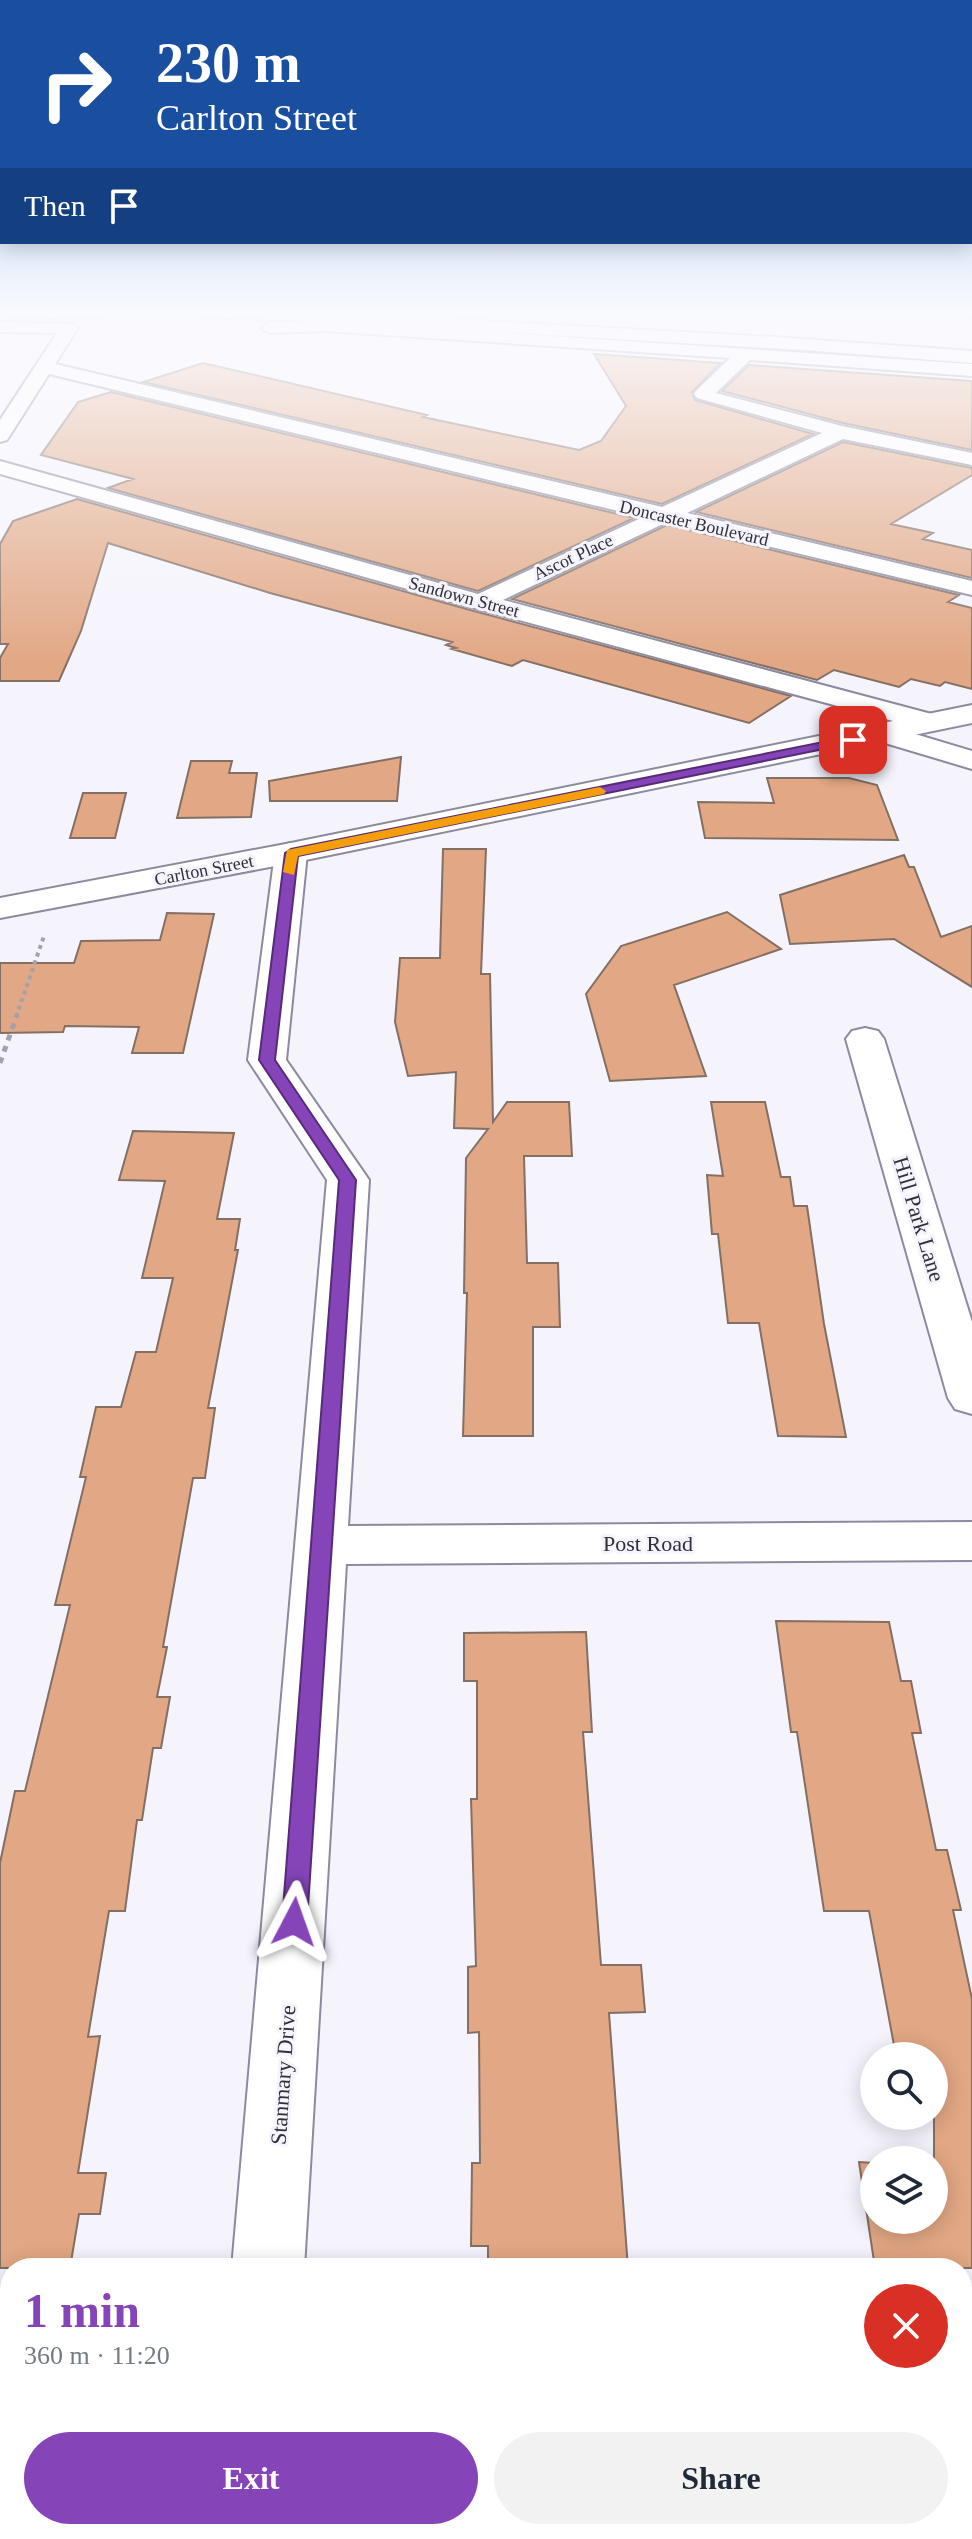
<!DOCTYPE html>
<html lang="en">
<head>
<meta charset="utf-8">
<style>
	:root { --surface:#fff; --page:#f2f2f3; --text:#1f2937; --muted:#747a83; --accent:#8544b8 }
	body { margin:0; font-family:"Times New Roman",serif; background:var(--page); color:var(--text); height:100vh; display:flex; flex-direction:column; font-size:30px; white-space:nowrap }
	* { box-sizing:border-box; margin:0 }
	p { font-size:26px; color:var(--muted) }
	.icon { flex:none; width:44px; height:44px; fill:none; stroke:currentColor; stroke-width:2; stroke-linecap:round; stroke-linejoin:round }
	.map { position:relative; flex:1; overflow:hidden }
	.details { position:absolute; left:0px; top:2258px; width:972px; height:282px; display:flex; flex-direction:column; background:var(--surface); border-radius:32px 32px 0 0; box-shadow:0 4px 20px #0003 }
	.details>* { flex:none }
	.banner { position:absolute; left:0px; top:0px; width:972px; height:244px; box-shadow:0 4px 20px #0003; background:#1a4fa0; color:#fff; overflow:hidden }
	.tools { position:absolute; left:860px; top:2042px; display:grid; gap:16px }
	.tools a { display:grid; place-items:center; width:88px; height:88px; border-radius:50%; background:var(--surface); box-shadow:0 4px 20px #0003; font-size:40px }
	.pin { position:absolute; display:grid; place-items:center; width:68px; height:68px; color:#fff; margin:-34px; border-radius:16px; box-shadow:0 4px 12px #0006 }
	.me { position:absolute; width:88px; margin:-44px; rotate:4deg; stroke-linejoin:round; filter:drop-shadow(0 0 6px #0008) }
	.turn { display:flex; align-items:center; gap:28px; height:168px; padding:0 24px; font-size:36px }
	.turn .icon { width:104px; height:104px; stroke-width:2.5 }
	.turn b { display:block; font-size:56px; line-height:68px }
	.then { display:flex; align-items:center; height:76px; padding:0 24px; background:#0003; gap:16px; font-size:30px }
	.round { display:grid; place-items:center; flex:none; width:84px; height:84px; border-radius:42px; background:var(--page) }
	.headline { display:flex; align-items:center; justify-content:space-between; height:136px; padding:0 24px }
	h1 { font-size:48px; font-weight:700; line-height:60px; color:var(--accent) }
	.button { display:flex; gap:16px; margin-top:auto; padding:16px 24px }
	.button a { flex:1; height:92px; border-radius:48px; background:var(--accent); color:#fff; font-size:32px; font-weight:700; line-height:92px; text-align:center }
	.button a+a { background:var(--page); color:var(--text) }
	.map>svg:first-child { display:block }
</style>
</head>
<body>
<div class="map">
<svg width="972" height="2539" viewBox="0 0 972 2539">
	<rect width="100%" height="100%" fill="#f5f4fd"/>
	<!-- building -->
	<path fill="#e2a784" stroke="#836f63" stroke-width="2" d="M 594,354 L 721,363 L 692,392 L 695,400 L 813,434 L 662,504 L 143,382 L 203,363 L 427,415 L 423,417 L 579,450 L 601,441 L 626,406 Z
		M 749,365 L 972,381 L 972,450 L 843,423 L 722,391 Z
		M 111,392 L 634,518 L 478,591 L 108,488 L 133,479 L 41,455 L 78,402 Z
		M 843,442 L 972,468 L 972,475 L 891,524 L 933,533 L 923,539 L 972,550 L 972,578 L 696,512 Z
		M 77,499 L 470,610 L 791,696 L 749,723 L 523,660 L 512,666 L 452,649 L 456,648 L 446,645 L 452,642 L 270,593 L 108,543 L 81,631 L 59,681 L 0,681 L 0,658 L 8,644 L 0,644 L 0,544 L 13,521 Z
		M 667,525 L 959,595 L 948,602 L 972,608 L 972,689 L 945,682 L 940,686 L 911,679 L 899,687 L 834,670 L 817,680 L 512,599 Z
		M 401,757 L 397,801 L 270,801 L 269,781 Z
		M 191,761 L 232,761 L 229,773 L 257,773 L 251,817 L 177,818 Z
		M 767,778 L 849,778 L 877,785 L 898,840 L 705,838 L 698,802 L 774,803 Z
		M 83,793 L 126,793 L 115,838 L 70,838 Z
		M 443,849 L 486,849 L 481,974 L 490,974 L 493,1122 L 507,1102 L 569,1102 L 572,1156 L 524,1156 L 527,1263 L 558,1263 L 560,1327 L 533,1327 L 533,1436 L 463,1436 L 467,1293 L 464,1293 L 466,1158 L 488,1129 L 454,1128 L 456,1072 L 408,1076 L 395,1022 L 400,958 L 440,958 Z
		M 904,855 L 909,867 L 914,867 L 941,937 L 972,926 L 972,987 L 894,939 L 790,944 L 780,895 Z
		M 727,912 L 781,949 L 674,985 L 706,1076 L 610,1081 L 586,994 L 621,946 Z
		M 167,913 L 214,914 L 183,1053 L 132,1053 L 139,1027 L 65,1026 L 63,1032 L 0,1033 L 0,963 L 74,963 L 81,941 L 160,940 Z
		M 711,1102 L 765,1102 L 781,1177 L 790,1177 L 794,1206 L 807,1206 L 824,1324 L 846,1437 L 778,1436 L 759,1323 L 728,1323 L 718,1234 L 712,1234 L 707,1175 L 723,1176 Z
		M 133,1131 L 234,1133 L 217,1219 L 240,1219 L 235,1250 L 238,1250 L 208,1408 L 215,1408 L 205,1478 L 193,1478 L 163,1647 L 167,1647 L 157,1697 L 170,1697 L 161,1748 L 153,1748 L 142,1820 L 137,1820 L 125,1911 L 109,1911 L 88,2037 L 100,2036 L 78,2173 L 106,2173 L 100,2214 L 79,2214 L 70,2268 L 0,2268 L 0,1863 L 15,1791 L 25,1791 L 70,1605 L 55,1605 L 86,1477 L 80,1477 L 96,1407 L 121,1407 L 136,1352 L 156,1352 L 173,1278 L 142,1278 L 165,1181 L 119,1180 Z
		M 776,1621 L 889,1622 L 901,1681 L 911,1681 L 921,1733 L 912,1733 L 936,1850 L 947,1850 L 961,1910 L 953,1910 L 972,1999 L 972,2268 L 875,2268 L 859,2162 L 874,2163 L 874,2220 L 934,2220 L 934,2056 L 896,2056 L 869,1911 L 824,1911 L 797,1732 L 791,1732 Z
		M 586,1632 L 592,1732 L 583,1732 L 601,1965 L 641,1965 L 645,2012 L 609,2013 L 628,2268 L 488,2268 L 488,2246 L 471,2246 L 472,2163 L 480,2163 L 479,2032 L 468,2033 L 468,1967 L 476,1966 L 471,1799 L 477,1799 L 477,1681 L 464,1681 L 464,1633 Z"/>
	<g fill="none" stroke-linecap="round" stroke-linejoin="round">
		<!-- street casing -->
		<g stroke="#8d8a9f" stroke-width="4">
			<path id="street" d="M 962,310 L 972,310 L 972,318 L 966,317 Z
				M 324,321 L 972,364 L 972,376 L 750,360 L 716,393 L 842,426 L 972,453 L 972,465 L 843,439 L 687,513 L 972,581 L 972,595 L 667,522 L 503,600 L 939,716 L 943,722 L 939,728 L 929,731 L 919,728 L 471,607 L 0,474 L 0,461 L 478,594 L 643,517 L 49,374 L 7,440 L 0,442 L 0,420 L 57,333 L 0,332 L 0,322 L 75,324 L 78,328 L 55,364 L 662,507 L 822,433 L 697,398 L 694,394 L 697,390 L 730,358 L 324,331 L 270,333 L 261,328 L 270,323 Z
				M 885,725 L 972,751 L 972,769 L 875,740 L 871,734 L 875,728 Z
				M 291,843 L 302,846 L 307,853 L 286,1060 L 369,1180 L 348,1526 L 972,1522 L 972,1560 L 346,1564 L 304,2268 L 232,2268 L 327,1180 L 248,1060 L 275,853 L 280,846 Z
				M 865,1028 L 878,1031 L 884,1039 L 972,1322 L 972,1414 L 955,1409 L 948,1398 L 846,1039 L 852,1031 Z
				M 208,2530 L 288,2530 L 287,2539 L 207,2539 Z"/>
		</g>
		<!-- secondary casing -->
		<g stroke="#8d8a9f" stroke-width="4">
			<path id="secondary" d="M 972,705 L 972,723 L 291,863 L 0,918 L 0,898 L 291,843 Z"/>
		</g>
		<!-- highway casing -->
		<g stroke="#8d8a9f" stroke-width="4">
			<path id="highway" d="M 0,310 L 288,310 L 774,337 L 972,351 L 972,363 L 804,350 L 288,320 L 173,316 L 0,319 Z"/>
		</g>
		<!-- path-far1 -->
		<path stroke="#a3a1aa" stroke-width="4" stroke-dasharray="4 4" stroke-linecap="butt" d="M 16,1017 L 44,936"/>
		<!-- path -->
		<path stroke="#a3a1aa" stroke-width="5" stroke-dasharray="6 6" stroke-linecap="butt" d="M 0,1063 L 17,1015"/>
		<!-- street -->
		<use href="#street" fill="#fff" fill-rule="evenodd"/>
		<!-- secondary -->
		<use href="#secondary" fill="#fff" fill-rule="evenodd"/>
		<!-- highway -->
		<use href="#highway" fill="#fff" fill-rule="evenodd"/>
	</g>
	<!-- sky -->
	<linearGradient id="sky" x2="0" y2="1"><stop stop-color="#8ab8ed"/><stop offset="0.47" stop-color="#fafafe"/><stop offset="1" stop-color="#fafafe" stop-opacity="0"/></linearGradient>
	<rect width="972" height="665" fill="url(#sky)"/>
	<!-- route -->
	<path fill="#8544b8" stroke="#562c78" stroke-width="2" d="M 853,736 L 859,740 L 858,742 L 298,856 L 275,1060 L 356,1180 L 307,1922 L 304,1931 L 294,1934 L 285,1931 L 282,1922 L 339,1180 L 259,1060 L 285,853 L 291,849 Z"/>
	<!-- slow -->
	<path fill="#f59e0b" d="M 600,787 L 606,791 L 604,794 L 298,856 L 294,875 L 283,872 L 287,850 Z"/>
	<g text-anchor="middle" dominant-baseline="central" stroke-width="6" stroke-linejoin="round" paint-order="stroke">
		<!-- far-street labels -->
		<g font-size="18" fill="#312f38" stroke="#f5f4fd">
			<text transform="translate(694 523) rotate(13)">Doncaster Boulevard</text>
			<text transform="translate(573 557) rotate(-25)">Ascot Place</text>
			<text transform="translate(464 597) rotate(15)">Sandown Street</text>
			<text transform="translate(204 870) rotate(-11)">Carlton Street</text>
		</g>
		<!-- street labels -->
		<g font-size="22" fill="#312f38" stroke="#f5f4fd">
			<text transform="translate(919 1219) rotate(73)">Hill Park Lane</text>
			<text x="648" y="1543">Post Road</text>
			<text transform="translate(283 2075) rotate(-86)">Stanmary Drive</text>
		</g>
	</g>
</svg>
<div class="tools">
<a><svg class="icon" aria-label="search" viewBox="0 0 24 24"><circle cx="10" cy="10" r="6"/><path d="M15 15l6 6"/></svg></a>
<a><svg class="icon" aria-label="layers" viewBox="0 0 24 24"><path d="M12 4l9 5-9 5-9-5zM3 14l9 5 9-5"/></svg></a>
</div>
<div class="pin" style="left:853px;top:740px;background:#d93025"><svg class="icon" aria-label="arrive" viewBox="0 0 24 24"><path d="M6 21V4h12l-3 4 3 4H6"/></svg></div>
<svg class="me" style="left:294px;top:1922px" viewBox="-20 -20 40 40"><path d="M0-17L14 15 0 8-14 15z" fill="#8544b8" stroke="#fff" stroke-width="4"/></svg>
<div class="banner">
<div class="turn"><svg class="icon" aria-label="right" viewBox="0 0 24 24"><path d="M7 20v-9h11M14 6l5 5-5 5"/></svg><div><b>230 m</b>Carlton Street</div></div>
<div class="then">Then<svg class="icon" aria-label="arrive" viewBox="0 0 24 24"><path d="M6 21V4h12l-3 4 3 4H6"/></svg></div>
</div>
<section class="details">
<div class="headline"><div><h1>1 min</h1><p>360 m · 11:20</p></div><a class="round" style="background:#d93025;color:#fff"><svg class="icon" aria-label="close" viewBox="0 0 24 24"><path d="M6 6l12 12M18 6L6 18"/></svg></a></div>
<div class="button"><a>Exit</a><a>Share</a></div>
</section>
</div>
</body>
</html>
